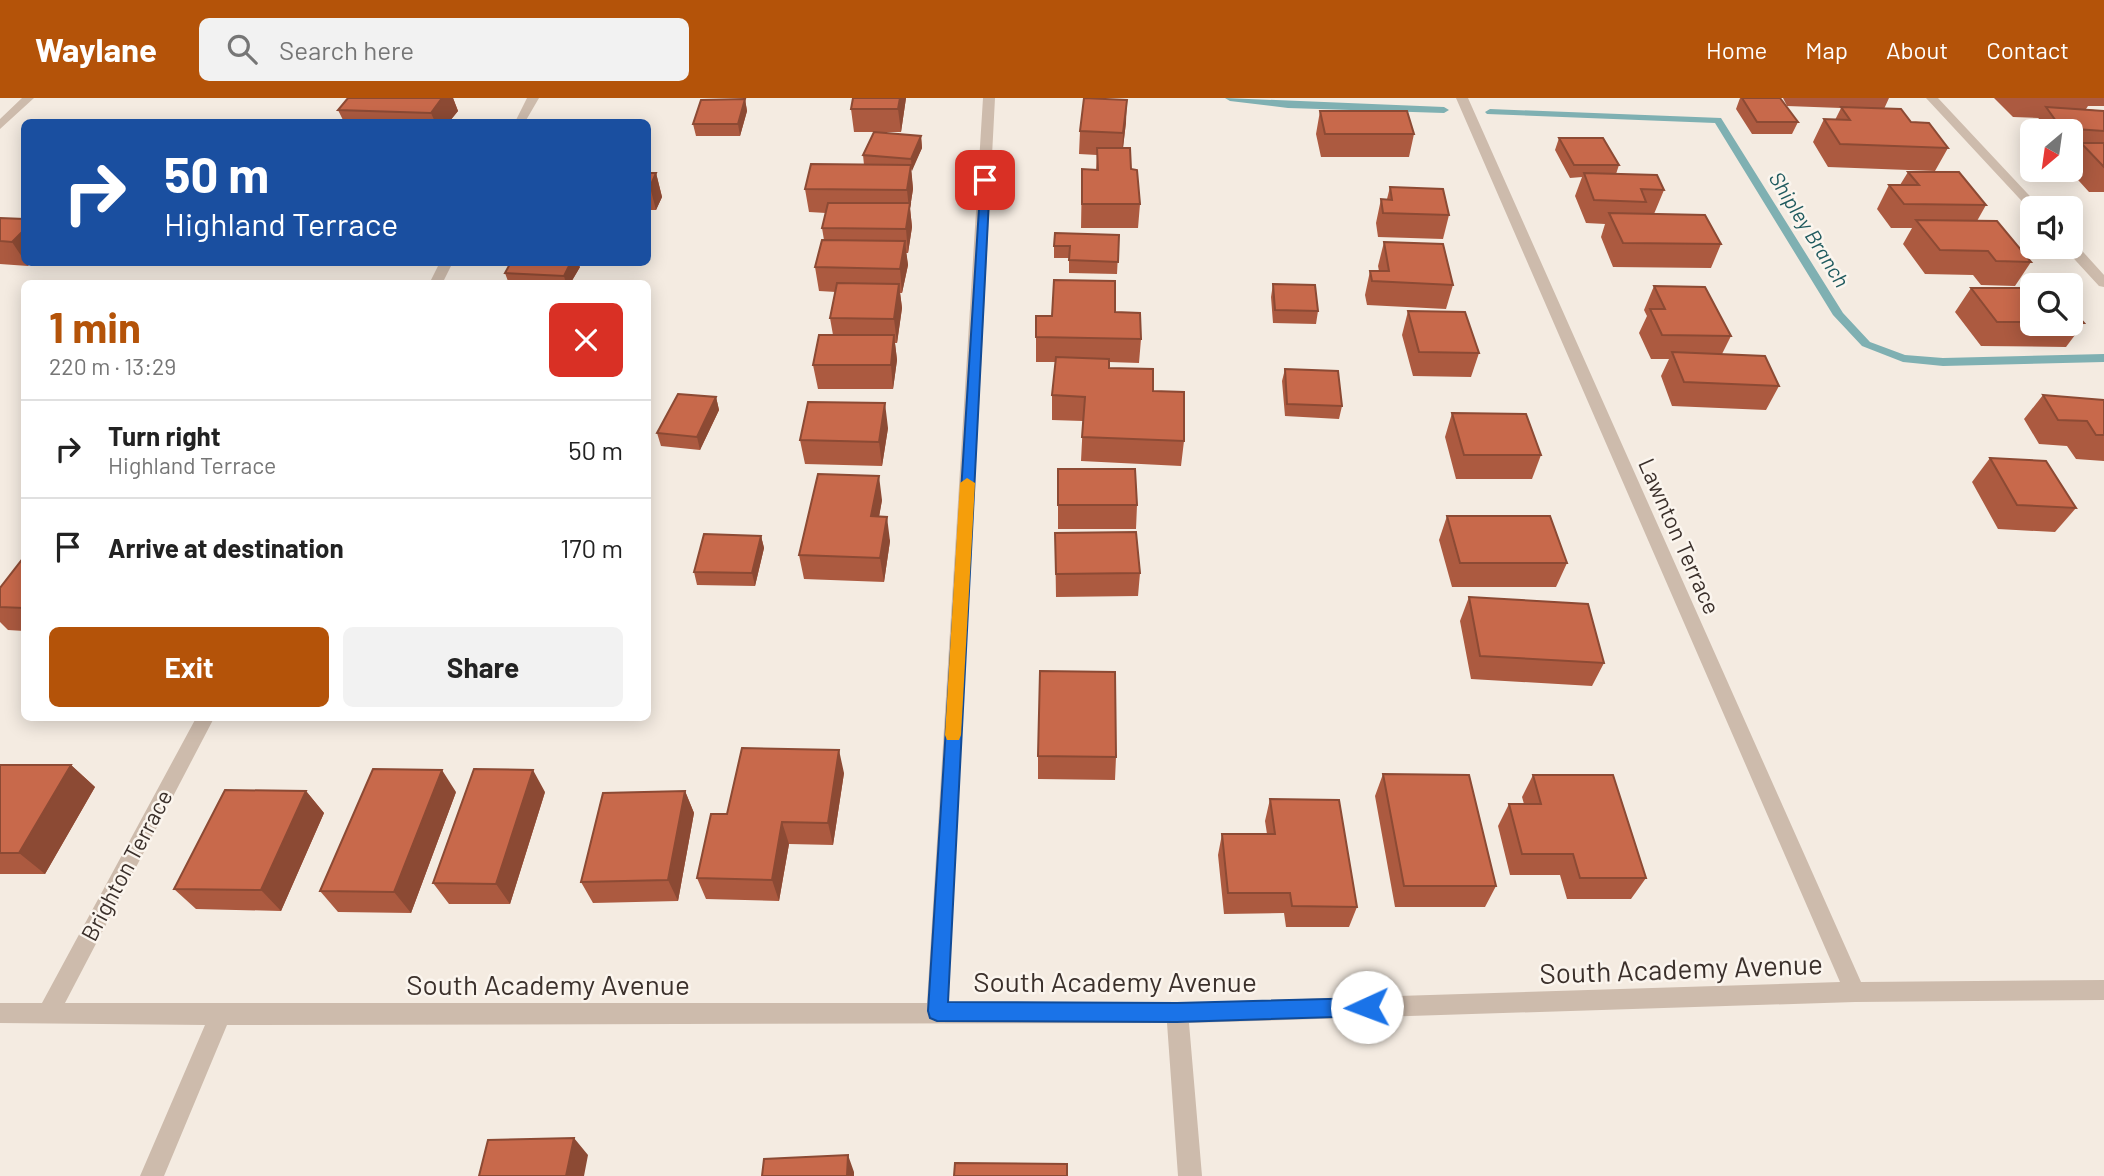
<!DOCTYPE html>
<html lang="en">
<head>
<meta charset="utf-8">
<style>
	:root { --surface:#fff; --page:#f2f2f2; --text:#222; --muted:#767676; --line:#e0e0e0; --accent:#b45309 }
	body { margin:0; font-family:Barlow,sans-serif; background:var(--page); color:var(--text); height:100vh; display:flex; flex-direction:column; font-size:26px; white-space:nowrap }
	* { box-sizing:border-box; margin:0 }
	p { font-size:23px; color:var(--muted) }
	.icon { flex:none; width:38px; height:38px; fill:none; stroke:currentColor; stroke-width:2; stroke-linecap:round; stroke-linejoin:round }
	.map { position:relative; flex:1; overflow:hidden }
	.panel { position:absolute; left:21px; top:182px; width:630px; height:441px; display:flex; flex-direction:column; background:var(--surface); border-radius:10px; box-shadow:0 4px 18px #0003 }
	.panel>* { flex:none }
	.banner { position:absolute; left:21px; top:21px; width:630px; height:147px; border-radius:10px; box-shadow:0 4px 18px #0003; background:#1a4fa0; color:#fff; overflow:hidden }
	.needle { width:46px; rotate:209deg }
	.fabs { position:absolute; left:2020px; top:21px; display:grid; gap:14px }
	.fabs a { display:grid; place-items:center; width:63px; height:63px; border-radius:10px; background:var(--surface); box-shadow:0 4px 18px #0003; font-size:35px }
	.pin { position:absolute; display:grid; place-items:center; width:60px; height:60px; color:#fff; margin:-30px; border-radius:14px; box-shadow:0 4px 10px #0006 }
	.me { position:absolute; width:77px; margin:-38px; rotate:268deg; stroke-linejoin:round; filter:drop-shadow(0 0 5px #0008) }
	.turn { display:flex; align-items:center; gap:24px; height:147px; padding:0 28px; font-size:32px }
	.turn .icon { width:91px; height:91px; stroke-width:2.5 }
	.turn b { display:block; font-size:49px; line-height:60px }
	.round { display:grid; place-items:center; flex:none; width:74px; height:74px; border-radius:10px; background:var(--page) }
	.summary { display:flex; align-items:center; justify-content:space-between; height:119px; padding:0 28px }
	h1 { font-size:42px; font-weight:700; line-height:52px; color:var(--accent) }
	.cta { display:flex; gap:14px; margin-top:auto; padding:14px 28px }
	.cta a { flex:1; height:80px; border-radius:10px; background:var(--accent); color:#fff; font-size:28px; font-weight:700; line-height:80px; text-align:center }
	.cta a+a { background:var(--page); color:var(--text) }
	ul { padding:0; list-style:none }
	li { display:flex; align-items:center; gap:21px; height:98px; padding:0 28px; border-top:2px solid var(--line) }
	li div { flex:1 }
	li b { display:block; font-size:26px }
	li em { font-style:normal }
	header { display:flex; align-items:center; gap:42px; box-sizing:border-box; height:98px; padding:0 35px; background:var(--accent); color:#fff }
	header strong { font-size:33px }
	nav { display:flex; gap:38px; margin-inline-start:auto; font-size:24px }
	.search { width:490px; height:63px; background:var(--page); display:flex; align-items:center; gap:18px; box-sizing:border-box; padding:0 24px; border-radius:10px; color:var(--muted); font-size:26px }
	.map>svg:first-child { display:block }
</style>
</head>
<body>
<header>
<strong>Waylane</strong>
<div class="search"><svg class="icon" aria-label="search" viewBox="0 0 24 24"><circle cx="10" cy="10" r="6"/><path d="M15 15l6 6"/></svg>Search here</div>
<nav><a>Home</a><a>Map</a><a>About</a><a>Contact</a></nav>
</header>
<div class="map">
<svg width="2104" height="1078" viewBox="0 0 2104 1078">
	<rect width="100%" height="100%" fill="#f4ebe1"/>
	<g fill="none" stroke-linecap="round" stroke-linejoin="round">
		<!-- stream -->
		<path fill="#7fb0b2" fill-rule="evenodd" d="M 1225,0 L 1444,9 L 1449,12 L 1444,15 L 1288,10 L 1230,3 Z
			M 1490,11 L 1721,20 L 1843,215 L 1870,244 L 1905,257 L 1943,260 L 2104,256 L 2104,264 L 1943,268 L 1903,264 L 1862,248 L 1833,217 L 1715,25 L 1487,16 L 1485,14 Z"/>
		<!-- minor -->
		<path fill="#cdbbac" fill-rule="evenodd" d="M 22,0 L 34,0 L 0,31 L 0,21 Z
			M 527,0 L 539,0 L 525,24 L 515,24 Z
			M 983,0 L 995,0 L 948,905 L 1177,905 L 1840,884 L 1456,0 L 1468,0 L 1861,884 L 2104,882 L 2104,902 L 1855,904 L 1189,925 L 1202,1078 L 1178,1078 L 1167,925 L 227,927 L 164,1078 L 140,1078 L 205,927 L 0,925 L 0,905 L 42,905 L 196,620 L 214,620 L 65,905 L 927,905 Z
			M 1926,0 L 1938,0 L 2041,110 L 2031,113 Z
			M 2070,144 L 2075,145 L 2104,177 L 2104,189 L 2099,188 L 2065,151 L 2064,149 L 2070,149 Z
			M 440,164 L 453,164 L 442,186 L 429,186 Z"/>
	</g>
	<!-- wall -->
	<path fill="#ac5a40" d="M 348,0 L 453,0 L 458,13 L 449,24 L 344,24 L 338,12 Z
		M 853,0 L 906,0 L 901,34 L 854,34 L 851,11 Z
		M 1740,0 L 1780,0 L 1798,24 L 1792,36 L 1752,36 L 1736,11 Z
		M 1783,0 L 1889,0 L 1884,11 L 1911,24 L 1948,50 L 1935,73 L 1828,69 L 1813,44 L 1824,21 L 1835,22 L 1841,10 L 1787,8 Z
		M 1994,0 L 2104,0 L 2104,8 L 2088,8 L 2086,11 L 2104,13 L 2104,94 L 2089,94 L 2069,72 L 2070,72 L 2070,62 L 2074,55 L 2070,55 L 2070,33 L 2032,33 L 2031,32 L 2039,20 L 2013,19 Z
		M 745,1 L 747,13 L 740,38 L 696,38 L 693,26 Z
		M 1320,13 L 1414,36 L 1409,59 L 1321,59 L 1316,36 Z
		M 1126,24 L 1123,50 L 1131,71 L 1140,106 L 1138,130 L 1081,130 L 1082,71 L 1096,72 L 1097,57 L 1079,56 L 1080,33 Z
		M 921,38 L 922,50 L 911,73 L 913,91 L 910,110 L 912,129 L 908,155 L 906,155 L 908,167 L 902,195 L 900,195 L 902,210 L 897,245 L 895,245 L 897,262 L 893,291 L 818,291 L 813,267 L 833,237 L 830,220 L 836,194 L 819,193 L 815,169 L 824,142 L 822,130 L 826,115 L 809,114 L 805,91 L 864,67 L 863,57 Z
		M 1559,40 L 1619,67 L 1616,76 L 1664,92 L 1654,116 L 1721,146 L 1711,170 L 1613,169 L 1601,139 L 1605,126 L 1586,125 L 1575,98 L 1582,79 L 1570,80 L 1555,52 Z
		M 1908,74 L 1986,107 L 1977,123 L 2031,164 L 2015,188 L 1981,187 L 1973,177 L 1925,176 L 1903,146 L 1912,130 L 1891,130 L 1877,111 L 1889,87 L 1900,87 Z
		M 648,75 L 656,75 L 662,99 L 656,112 L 648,112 Z
		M 1390,89 L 1449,117 L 1443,141 L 1378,139 L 1376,125 L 1381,101 L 1387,101 Z
		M 0,120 L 24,121 L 24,164 L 32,164 L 28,168 L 0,166 Z
		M 1119,137 L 1117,176 L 1069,175 L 1069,160 L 1054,160 L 1054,148 Z
		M 1384,144 L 1453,187 L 1446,211 L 1367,207 L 1365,197 L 1370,173 L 1379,173 L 1378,168 Z
		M 580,169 L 570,186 L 509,186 L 505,175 Z
		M 1273,186 L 1318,213 L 1316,226 L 1273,225 L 1271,199 Z
		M 1654,188 L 1731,238 L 1722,256 L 1779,288 L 1766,312 L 1672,308 L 1661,278 L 1669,261 L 1651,261 L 1639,235 L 1647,218 L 1644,212 Z
		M 1971,190 L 2032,190 L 2032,226 L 2070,226 L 2070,209 L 2084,225 L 2066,249 L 1981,248 L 1955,214 Z
		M 1408,213 L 1479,255 L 1471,279 L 1413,278 L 1402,237 Z
		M 1115,214 L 1141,241 L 1139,265 L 1109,264 L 1109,270 L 1153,293 L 1184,343 L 1181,368 L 1081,363 L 1083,323 L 1052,322 L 1052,297 L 1056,264 L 1036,264 L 1036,239 L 1052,218 Z
		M 1285,271 L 1342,308 L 1339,321 L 1285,318 L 1282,283 Z
		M 2043,297 L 2104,302 L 2104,363 L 2076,361 L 2067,348 L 2039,346 L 2024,321 Z
		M 716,299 L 719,312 L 700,352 L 661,348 L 657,335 Z
		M 1452,315 L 1541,357 L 1532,381 L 1456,381 L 1445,339 Z
		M 888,330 L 882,368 L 805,366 L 800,342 Z
		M 1990,360 L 2076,410 L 2055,434 L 1998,431 L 1972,384 Z
		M 1058,371 L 1137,407 L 1136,431 L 1058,431 Z
		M 882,402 L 879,418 L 890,443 L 884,484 L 804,481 L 799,457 Z
		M 1447,418 L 1567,465 L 1556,489 L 1452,489 L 1439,442 Z
		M 1055,435 L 1140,475 L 1138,498 L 1056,499 Z
		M 761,438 L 764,450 L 755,488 L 697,487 L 694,474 Z
		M 24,459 L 24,533 L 8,532 L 0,524 L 0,490 Z
		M 1469,499 L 1604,565 L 1592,588 L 1471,581 L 1460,523 Z
		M 1038,658 L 1116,659 L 1115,682 L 1038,681 Z
		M 0,667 L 71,667 L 95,689 L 45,776 L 0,776 Z
		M 844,675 L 833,747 L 789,746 L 779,803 L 706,801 L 697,780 L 727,716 Z
		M 1383,676 L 1496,788 L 1485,809 L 1395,809 L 1375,698 Z
		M 1533,677 L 1646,780 L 1631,801 L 1567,801 L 1560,777 L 1510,777 L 1498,728 L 1509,706 L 1524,706 L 1522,699 Z
		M 306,693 L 324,715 L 281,813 L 196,811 L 174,791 Z
		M 685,693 L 694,715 L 678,803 L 593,805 L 581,784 Z
		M 456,694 L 411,815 L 338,814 L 320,793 Z
		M 545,694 L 510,806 L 449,806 L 433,785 Z
		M 1270,701 L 1357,809 L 1349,829 L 1286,829 L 1284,815 L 1224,816 L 1218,757 L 1222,736 L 1267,736 L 1265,723 Z"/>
	<!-- shaded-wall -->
	<path fill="#8c4a34" d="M 442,0 L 453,0 L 458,13 L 449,24 L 435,24 L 431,15 Z
		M 900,0 L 906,0 L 901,34 L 898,11 Z
		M 745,1 L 747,13 L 740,38 L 738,26 Z
		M 1127,2 L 1126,24 L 1122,58 L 1123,35 Z
		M 921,38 L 922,50 L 912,73 L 911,61 Z
		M 911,67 L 913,91 L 910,110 L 912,129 L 908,155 L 906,131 L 909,111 L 907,92 Z
		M 656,75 L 662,99 L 656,112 L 650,89 Z
		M 24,132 L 24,162 L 12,144 Z
		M 905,143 L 908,167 L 902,195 L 900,171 Z
		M 571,164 L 578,164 L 580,169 L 570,186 L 566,186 L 564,178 Z
		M 899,186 L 902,210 L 897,245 L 894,221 Z
		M 894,237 L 897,262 L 893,291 L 891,267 Z
		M 716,299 L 719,312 L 700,352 L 697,339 Z
		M 885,305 L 888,330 L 882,368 L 879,344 Z
		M 879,378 L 882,402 L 875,442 L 871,418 Z
		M 887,419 L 890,443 L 884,484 L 880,460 Z
		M 761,438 L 764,450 L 755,488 L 752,475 Z
		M 839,652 L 844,675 L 833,747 L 828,725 Z
		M 71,667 L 95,689 L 45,776 L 19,755 Z
		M 442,672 L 456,694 L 411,815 L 394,794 Z
		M 533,672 L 545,694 L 510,806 L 496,786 Z
		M 306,693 L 324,715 L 281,813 L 261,792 Z
		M 685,693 L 694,715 L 678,803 L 668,782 Z
		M 782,724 L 789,746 L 779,803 L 772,782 Z
		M 574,1040 L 588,1057 L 584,1078 L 566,1078 Z
		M 848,1057 L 854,1074 L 854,1078 L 847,1078 Z"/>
	<!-- building -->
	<path fill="#c8694b" stroke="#8c4a34" stroke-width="2" d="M 348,0 L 442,0 L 431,15 L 338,12 Z
		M 853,0 L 900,0 L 898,11 L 851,11 Z
		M 1084,0 L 1127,2 L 1123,35 L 1080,33 Z
		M 1742,0 L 1780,0 L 1798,24 L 1757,24 Z
		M 745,1 L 738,26 L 693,26 L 701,2 Z
		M 1841,9 L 1901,11 L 1911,24 L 1929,25 L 1948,50 L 1840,46 L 1824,21 L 1850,22 Z
		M 2046,9 L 2104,13 L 2104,33 L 2061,30 Z
		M 1320,13 L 1407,13 L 1414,36 L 1325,36 Z
		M 874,34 L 921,38 L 911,61 L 863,57 Z
		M 1559,40 L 1603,40 L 1619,67 L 1574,67 Z
		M 2081,45 L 2104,45 L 2104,69 Z
		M 1097,50 L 1130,50 L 1131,71 L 1137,72 L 1140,106 L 1082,106 L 1082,71 L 1098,72 Z
		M 811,66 L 911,67 L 907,92 L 805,91 Z
		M 1908,74 L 1959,74 L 1986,107 L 1904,106 L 1889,87 L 1919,87 Z
		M 648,75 L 656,75 L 650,89 L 648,88 Z
		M 1584,75 L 1657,77 L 1664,92 L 1641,91 L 1646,104 L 1594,102 Z
		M 1390,89 L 1443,91 L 1449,117 L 1383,115 L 1381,101 L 1392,102 Z
		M 828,105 L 910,105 L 906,131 L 822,130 Z
		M 1609,115 L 1705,117 L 1721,146 L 1623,145 Z
		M 0,120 L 24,121 L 24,132 L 12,144 L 0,143 Z
		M 1916,122 L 1997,123 L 2031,164 L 1996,163 L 1988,153 L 1940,152 Z
		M 1055,135 L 1119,137 L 1118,164 L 1069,162 L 1070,148 L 1054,148 Z
		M 822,142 L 905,143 L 900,171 L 815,169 Z
		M 1384,144 L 1443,146 L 1453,187 L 1372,183 L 1370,173 L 1389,173 Z
		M 511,164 L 571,164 L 564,178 L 505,175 Z
		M 1054,182 L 1115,183 L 1115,214 L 1140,215 L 1141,241 L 1036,239 L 1036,218 L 1052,218 Z
		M 837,185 L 899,186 L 894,221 L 830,220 Z
		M 1273,186 L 1315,187 L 1318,213 L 1275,212 Z
		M 1654,188 L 1705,189 L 1731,238 L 1662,237 L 1650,211 L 1665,211 Z
		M 1971,190 L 2032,190 L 2032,224 L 1997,224 Z
		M 2070,209 L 2084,225 L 2070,225 Z
		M 1408,213 L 1465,214 L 1479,255 L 1419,254 Z
		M 819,237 L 894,237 L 891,267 L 813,267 Z
		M 1672,254 L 1765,258 L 1779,288 L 1684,284 Z
		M 1056,259 L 1109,261 L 1109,270 L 1153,271 L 1153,293 L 1184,294 L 1184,343 L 1082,339 L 1085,299 L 1052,297 Z
		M 1285,271 L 1338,273 L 1342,308 L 1287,306 Z
		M 678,296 L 716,299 L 697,339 L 657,335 Z
		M 2043,297 L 2104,302 L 2104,337 L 2096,337 L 2087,323 L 2058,322 Z
		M 808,304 L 885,305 L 879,344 L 800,342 Z
		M 1452,315 L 1526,316 L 1541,357 L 1464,357 Z
		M 1990,360 L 2046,363 L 2076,410 L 2017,407 Z
		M 1058,371 L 1135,371 L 1137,407 L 1058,407 Z
		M 818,376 L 879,378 L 871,418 L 887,419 L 880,460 L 799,457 Z
		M 1447,418 L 1550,418 L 1567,465 L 1460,465 Z
		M 1136,434 L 1140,475 L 1056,476 L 1055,435 Z
		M 704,436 L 761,438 L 752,475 L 694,474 Z
		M 24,459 L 24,510 L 0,509 L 0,490 Z
		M 1469,499 L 1588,506 L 1604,565 L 1480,558 Z
		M 1040,573 L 1115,574 L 1116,659 L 1038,658 Z
		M 742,650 L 839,652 L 828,725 L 782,724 L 772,782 L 697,780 L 711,716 L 727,716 Z
		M 0,667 L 71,667 L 19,755 L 0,755 Z
		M 373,671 L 442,672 L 394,794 L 320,793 Z
		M 474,671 L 533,672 L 496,786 L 433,785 Z
		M 1383,676 L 1469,677 L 1496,788 L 1404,788 Z
		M 1533,677 L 1613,677 L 1646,780 L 1580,780 L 1573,756 L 1522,756 L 1509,706 L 1541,706 Z
		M 225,692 L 306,693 L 261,792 L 174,791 Z
		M 685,693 L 668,782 L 581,784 L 603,695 Z
		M 1270,701 L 1339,702 L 1357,809 L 1292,808 L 1290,795 L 1228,795 L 1222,736 L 1275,736 Z
		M 574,1040 L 566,1078 L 479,1078 L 488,1042 Z
		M 848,1057 L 847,1078 L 762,1078 L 764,1061 Z
		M 955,1065 L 1067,1066 L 1067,1078 L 954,1078 Z"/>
	<!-- route -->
	<path fill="#1a73e8" stroke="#114b97" stroke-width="2" d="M 981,79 L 990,82 L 948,904 L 1177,905 L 1367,900 L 1374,902 L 1377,909 L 1374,916 L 1367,918 L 1177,924 L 937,923 L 930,920 L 928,913 Z"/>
	<!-- slow -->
	<path fill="#f59e0b" d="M 967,380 L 975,385 L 961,637 L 959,642 L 947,642 L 945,637 L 960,385 Z"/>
	<g text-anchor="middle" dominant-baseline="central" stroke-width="5" stroke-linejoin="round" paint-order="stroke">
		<!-- far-water labels -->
		<g font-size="21" font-style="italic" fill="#1f5a5e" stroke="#fbf5ee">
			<text transform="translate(1810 131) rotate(58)">Shipley Branch</text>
		</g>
		<!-- street labels -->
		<g font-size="23" fill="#3b302b" stroke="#fbf5ee">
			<text transform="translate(1680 438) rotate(66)">Lawnton Terrace</text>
			<text transform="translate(126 767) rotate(-62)">Brighton Terrace</text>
		</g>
		<!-- near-street labels -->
		<g font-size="28" fill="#3b302b" stroke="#fbf5ee">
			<text transform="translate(1681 870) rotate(-2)">South Academy Avenue</text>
			<text x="1115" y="883">South Academy Avenue</text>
			<text x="548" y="886">South Academy Avenue</text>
		</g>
	</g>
</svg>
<div class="fabs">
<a><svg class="needle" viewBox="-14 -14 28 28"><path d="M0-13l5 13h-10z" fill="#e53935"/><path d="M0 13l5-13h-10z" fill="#767676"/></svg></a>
<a><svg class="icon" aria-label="sound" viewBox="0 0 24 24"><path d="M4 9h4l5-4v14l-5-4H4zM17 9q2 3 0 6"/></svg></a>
<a><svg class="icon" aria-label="search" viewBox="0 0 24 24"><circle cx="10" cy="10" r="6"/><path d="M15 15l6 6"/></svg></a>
</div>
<div class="pin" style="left:985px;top:82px;background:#d93025"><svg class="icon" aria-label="arrive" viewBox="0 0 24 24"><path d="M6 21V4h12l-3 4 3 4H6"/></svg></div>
<svg class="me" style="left:1367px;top:909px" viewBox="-20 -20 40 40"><circle r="19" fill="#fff"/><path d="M0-13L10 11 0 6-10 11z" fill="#1a73e8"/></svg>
<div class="banner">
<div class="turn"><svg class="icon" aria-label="right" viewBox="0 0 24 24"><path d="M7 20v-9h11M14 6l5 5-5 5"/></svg><div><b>50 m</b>Highland Terrace</div></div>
</div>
<section class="panel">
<div class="summary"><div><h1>1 min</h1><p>220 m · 13:29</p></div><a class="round" style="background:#d93025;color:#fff"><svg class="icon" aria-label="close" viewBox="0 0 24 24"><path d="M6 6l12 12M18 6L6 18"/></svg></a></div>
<ul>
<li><svg class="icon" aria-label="right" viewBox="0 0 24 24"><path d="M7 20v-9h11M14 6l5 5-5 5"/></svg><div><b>Turn right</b><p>Highland Terrace</p></div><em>50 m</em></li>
<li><svg class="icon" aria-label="arrive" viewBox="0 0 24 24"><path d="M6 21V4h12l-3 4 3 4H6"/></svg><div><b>Arrive at destination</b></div><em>170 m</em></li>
</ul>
<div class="cta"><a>Exit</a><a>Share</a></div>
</section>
</div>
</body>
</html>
